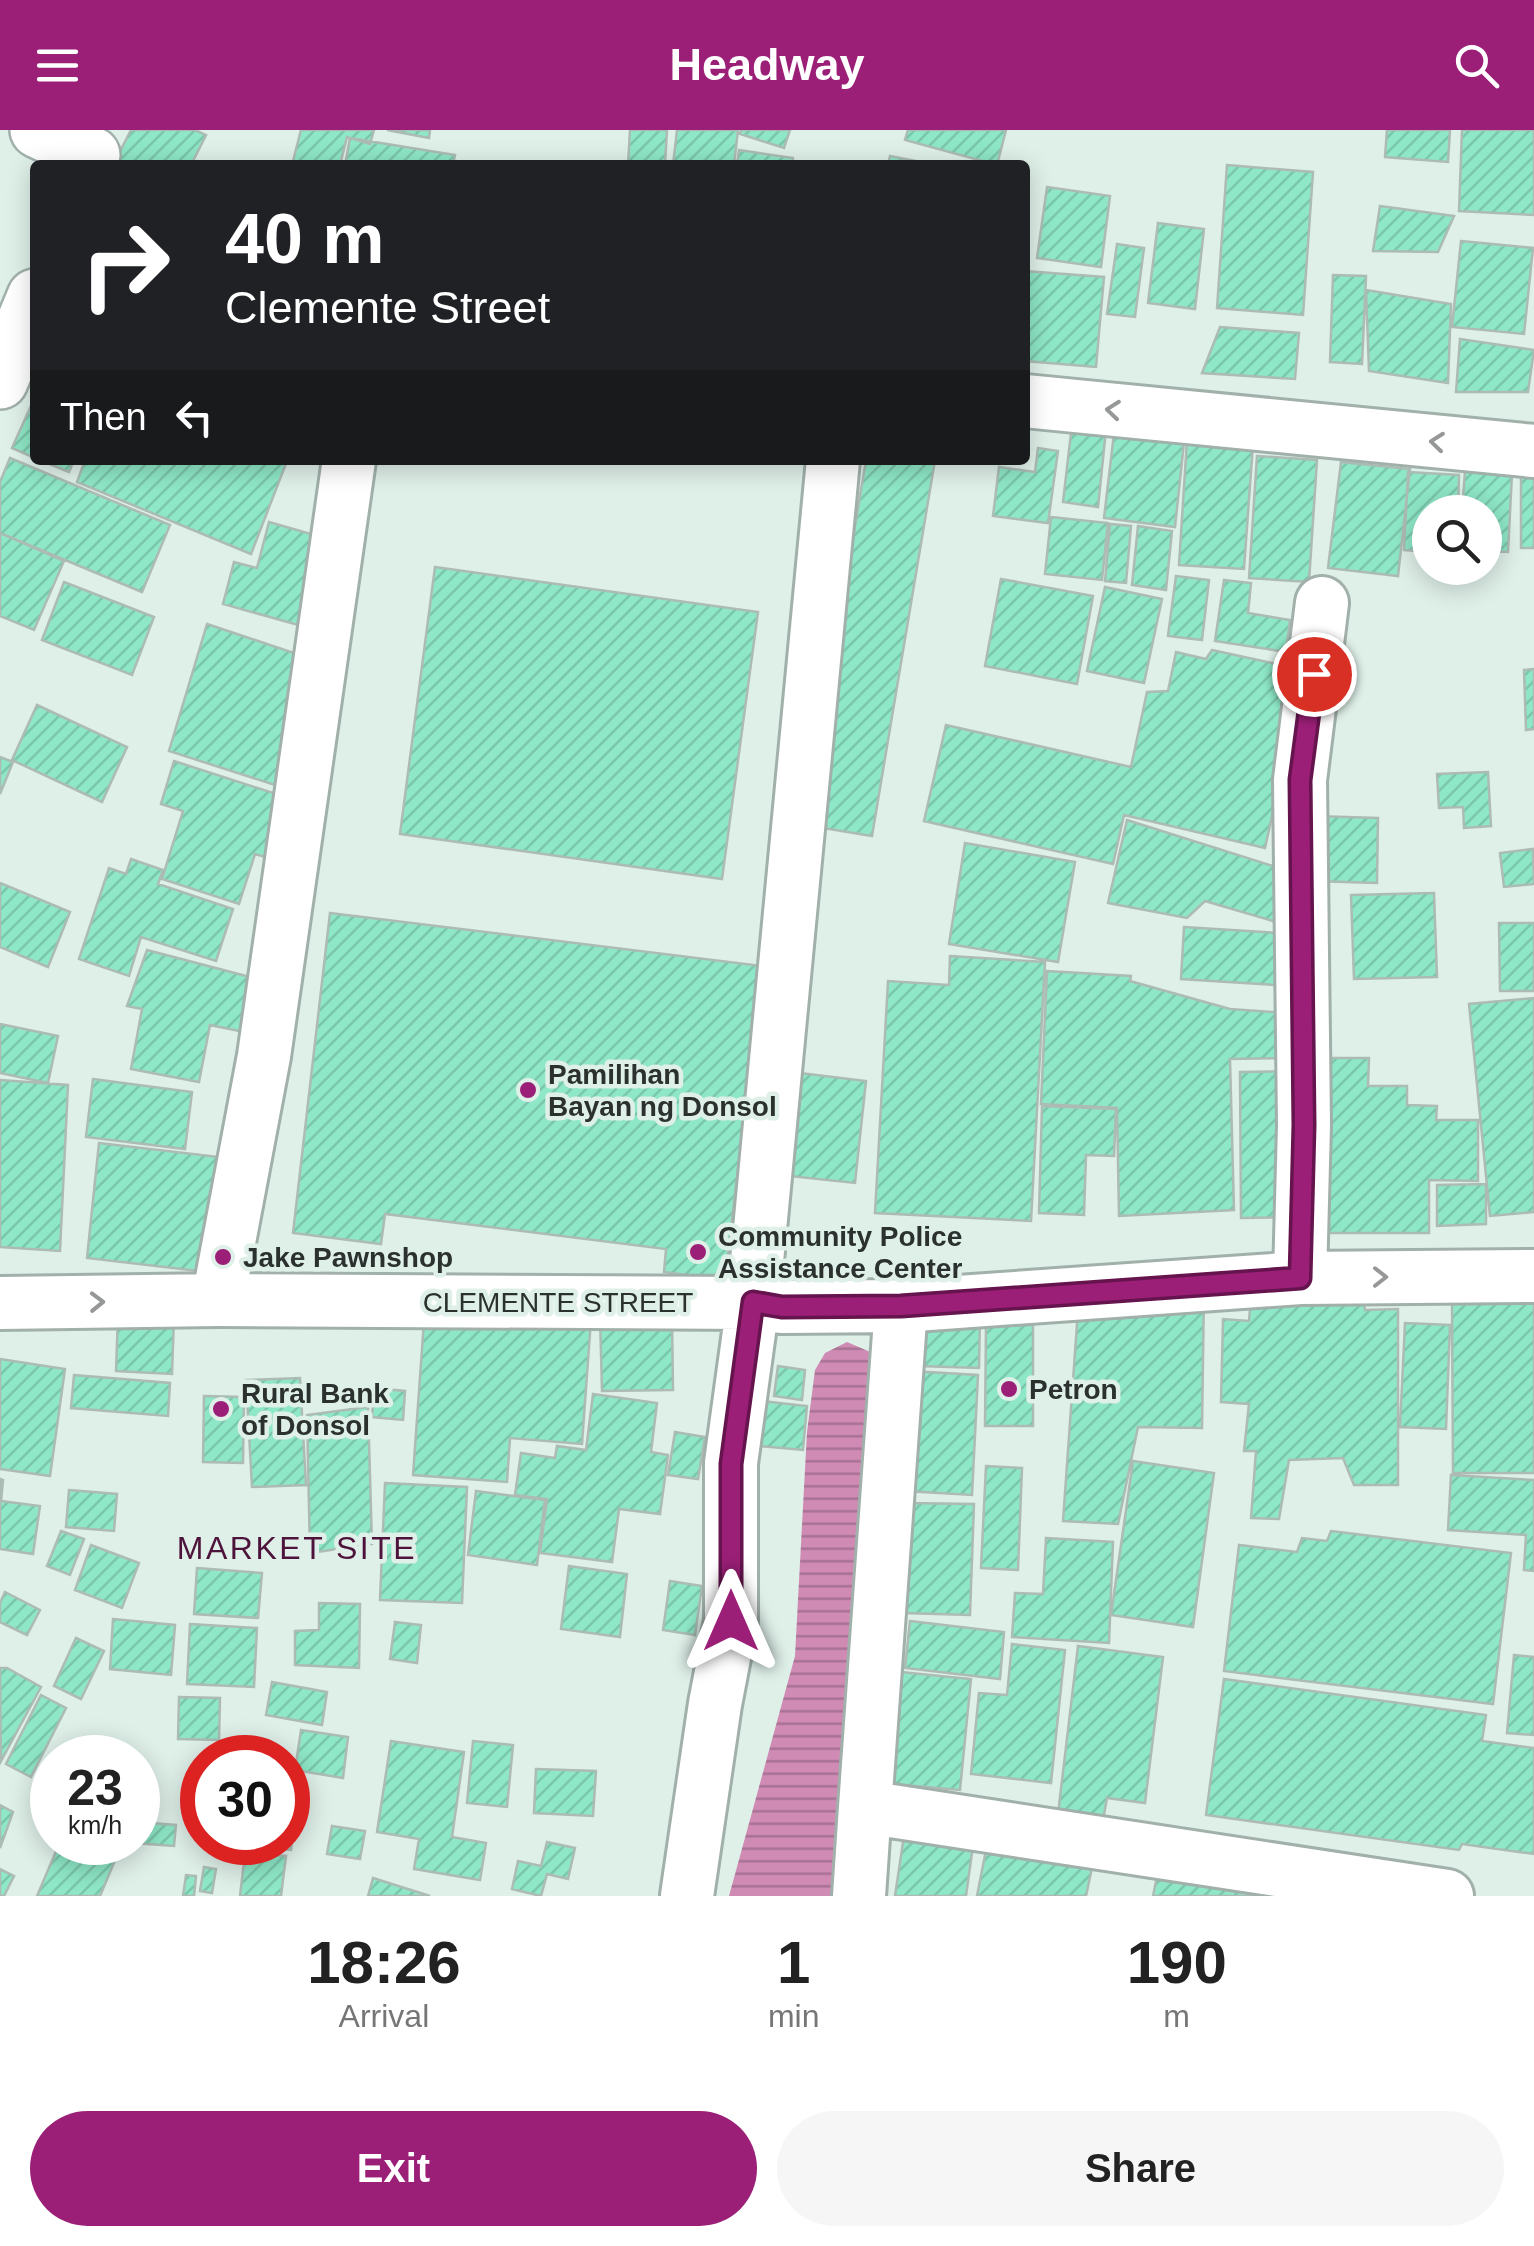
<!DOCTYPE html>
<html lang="en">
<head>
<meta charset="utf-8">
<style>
	:root { --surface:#fff; --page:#f6f6f6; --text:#222; --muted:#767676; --accent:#9b1f77 }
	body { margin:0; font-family:Arial,sans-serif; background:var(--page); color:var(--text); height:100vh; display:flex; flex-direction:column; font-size:38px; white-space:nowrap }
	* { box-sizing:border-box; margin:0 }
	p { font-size:32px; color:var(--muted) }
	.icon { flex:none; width:55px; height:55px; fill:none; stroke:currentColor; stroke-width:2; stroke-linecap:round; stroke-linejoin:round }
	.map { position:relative; height:1766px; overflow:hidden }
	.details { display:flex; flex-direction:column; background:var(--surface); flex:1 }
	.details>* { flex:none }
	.hud { position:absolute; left:30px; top:30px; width:1000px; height:305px; border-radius:10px; box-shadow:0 5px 25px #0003; background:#202124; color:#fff; overflow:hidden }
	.controls { position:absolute; left:1412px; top:365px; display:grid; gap:20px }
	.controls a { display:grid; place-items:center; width:90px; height:90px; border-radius:50%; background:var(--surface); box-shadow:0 5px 25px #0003; font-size:50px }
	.speed { position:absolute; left:30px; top:1605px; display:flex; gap:20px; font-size:50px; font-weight:700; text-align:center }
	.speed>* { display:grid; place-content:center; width:130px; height:130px; border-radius:50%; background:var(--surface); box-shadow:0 5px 25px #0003; line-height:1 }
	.speed small { font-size:25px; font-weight:400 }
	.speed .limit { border:15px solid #d22; background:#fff; color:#111 }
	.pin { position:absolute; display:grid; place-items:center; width:85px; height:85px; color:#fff; margin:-42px; border:5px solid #fff; border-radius:50%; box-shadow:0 2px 10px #0007 }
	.me { position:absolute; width:110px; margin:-55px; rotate:0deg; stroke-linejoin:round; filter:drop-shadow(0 0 8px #0008) }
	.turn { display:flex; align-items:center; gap:35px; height:210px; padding:0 30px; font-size:45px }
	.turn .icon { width:130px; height:130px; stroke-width:2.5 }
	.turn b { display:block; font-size:70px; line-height:85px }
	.then { display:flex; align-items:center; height:95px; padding:0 30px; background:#0003; gap:20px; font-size:38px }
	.eta { display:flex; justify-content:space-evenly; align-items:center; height:170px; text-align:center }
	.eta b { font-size:60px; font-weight:700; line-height:70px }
	.cta { display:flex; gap:20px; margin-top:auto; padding:20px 30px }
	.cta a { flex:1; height:115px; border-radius:60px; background:var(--accent); color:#fff; font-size:40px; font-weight:700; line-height:115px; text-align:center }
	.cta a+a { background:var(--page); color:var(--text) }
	header { display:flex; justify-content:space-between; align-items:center; height:130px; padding:0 30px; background:var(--accent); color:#fff; font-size:45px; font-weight:700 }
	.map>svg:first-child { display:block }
</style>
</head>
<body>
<header><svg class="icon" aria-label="menu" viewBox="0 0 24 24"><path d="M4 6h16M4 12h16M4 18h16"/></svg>Headway<svg class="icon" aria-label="search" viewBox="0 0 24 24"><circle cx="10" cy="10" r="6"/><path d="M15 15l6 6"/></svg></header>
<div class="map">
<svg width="1534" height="1766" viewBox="0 0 1534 1766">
	<defs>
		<pattern id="water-rules" width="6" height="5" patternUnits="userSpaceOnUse" patternTransform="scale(2.5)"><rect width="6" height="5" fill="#cf8bb4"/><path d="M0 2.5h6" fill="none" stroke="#a87293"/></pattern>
		<pattern id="building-hatch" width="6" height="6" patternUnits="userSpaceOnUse" patternTransform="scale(2.5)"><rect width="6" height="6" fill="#8ee7c7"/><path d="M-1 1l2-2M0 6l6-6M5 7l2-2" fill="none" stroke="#7bc7ab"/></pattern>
	</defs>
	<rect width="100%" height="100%" fill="#dff0e9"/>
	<!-- water -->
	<path fill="url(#water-rules)" d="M 847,1212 L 875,1224 L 843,1766 L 729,1766 L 795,1526 L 807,1302 L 815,1240 L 825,1223 Z"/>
	<!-- building -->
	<path fill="url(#building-hatch)" stroke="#acbcb5" stroke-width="2.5" d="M 131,0 L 195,0 L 206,5 L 191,35 L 113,35 Z
		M 301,0 L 374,0 L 370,14 L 347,7 L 340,35 L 292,35 Z
		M 387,0 L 430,0 L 429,8 Z
		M 630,0 L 667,0 L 665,35 L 628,35 Z
		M 677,0 L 738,0 L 734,35 L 673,35 Z
		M 741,0 L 790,0 L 784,18 L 740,4 Z
		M 908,0 L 1006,0 L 997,35 L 905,10 Z
		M 1387,0 L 1450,0 L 1448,32 L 1385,27 Z
		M 1462,0 L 1534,0 L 1534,85 L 1459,81 Z
		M 350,8 L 455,25 L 453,35 L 345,35 Z
		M 739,20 L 793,28 L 792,35 L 737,35 Z
		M 890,26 L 936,35 L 888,35 Z
		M 1227,35 L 1313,42 L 1303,185 L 1217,178 Z
		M 1047,57 L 1110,66 L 1101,137 L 1037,128 Z
		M 1380,76 L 1454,86 L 1438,122 L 1373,121 Z
		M 1158,93 L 1204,99 L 1195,179 L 1148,173 Z
		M 1461,111 L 1533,118 L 1524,204 L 1452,197 Z
		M 1117,114 L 1144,118 L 1135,187 L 1107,184 Z
		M 1025,141 L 1104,147 L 1096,237 L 1025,231 Z
		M 1333,145 L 1366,146 L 1362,234 L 1330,232 Z
		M 1366,160 L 1451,174 L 1448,253 L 1369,241 Z
		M 1220,197 L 1299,203 L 1295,249 L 1202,243 Z
		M 1460,209 L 1534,220 L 1528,262 L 1456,262 Z
		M 34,269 L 35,269 L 35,328 L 12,318 Z
		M 1073,286 L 1107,290 L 1098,377 L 1063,372 Z
		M 1115,295 L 1185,303 L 1175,397 L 1104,388 Z
		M 1187,310 L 1253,314 L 1244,439 L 1179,435 Z
		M 1038,318 L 1058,321 L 1048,393 L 993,386 L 999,337 L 1035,342 Z
		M 1257,326 L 1317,330 L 1309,452 L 1249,448 Z
		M 10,328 L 170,395 L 142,462 L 0,403 L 0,352 Z
		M 40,330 L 74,330 L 69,342 Z
		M 85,330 L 259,330 L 287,331 L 251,424 L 77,352 Z
		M 866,330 L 935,330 L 872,706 L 805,695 Z
		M 1341,332 L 1410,339 L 1398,446 L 1328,438 Z
		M 1465,341 L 1512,344 L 1508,422 L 1485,421 L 1485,382 L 1462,382 Z
		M 1521,341 L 1534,341 L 1534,418 L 1521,418 Z
		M 1408,342 L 1459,345 L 1458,382 L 1430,382 L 1430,422 L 1404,420 Z
		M 1051,387 L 1108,393 L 1102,450 L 1045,444 Z
		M 269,392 L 332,410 L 309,498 L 223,474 L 234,432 L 257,438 Z
		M 1110,394 L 1131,396 L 1126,453 L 1105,451 Z
		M 1138,396 L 1172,401 L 1166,460 L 1132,455 Z
		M 0,403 L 64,431 L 34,500 L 0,486 Z
		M 435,437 L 758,482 L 722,749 L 400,704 Z
		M 1176,446 L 1209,450 L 1202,510 L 1168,506 Z
		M 1001,449 L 1093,466 L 1077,554 L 985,536 Z
		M 1224,450 L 1251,453 L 1248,483 L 1290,490 L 1286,522 L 1215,511 Z
		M 64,452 L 154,487 L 132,545 L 42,510 Z
		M 1105,457 L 1162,469 L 1144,553 L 1087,541 Z
		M 207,494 L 309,528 L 297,662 L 169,621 Z
		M 1212,520 L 1304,540 L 1265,718 L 1124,685 L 1113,734 L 924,691 L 946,595 L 1131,637 L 1147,562 L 1168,561 L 1176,522 L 1206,529 Z
		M 1534,539 L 1534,599 L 1526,600 L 1524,540 Z
		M 37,575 L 127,617 L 102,672 L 12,630 Z
		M 0,627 L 13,632 L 0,664 Z
		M 174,631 L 298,671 L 279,731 L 255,724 L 239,774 L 162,749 L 183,681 L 161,674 Z
		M 1488,642 L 1491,696 L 1464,698 L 1463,677 L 1439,678 L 1437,644 Z
		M 1314,686 L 1378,688 L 1377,753 L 1313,751 Z
		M 1127,690 L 1279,738 L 1283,794 L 1205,771 L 1187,788 L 1108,773 Z
		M 965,713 L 1075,732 L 1058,832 L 949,814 Z
		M 1533,719 L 1534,754 L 1504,757 L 1500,723 Z
		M 131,729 L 163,740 L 158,754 L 233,779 L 216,831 L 141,807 L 129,846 L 79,829 L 109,738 L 126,744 Z
		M 0,753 L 70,782 L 48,837 L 0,817 Z
		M 1434,763 L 1437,847 L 1354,849 L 1351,765 Z
		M 330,783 L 762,836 L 725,1150 L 664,1142 L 666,1119 L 385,1084 L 381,1114 L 293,1103 Z
		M 1499,793 L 1534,793 L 1534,861 L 1500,861 Z
		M 1184,797 L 1278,803 L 1275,855 L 1181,849 Z
		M 147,820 L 250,847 L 244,902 L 210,895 L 199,952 L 131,939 L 142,879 L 127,876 Z
		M 950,826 L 1045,832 L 1031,1091 L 875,1083 L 888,851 L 949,855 Z
		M 1047,841 L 1131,846 L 1130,851 L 1230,879 L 1287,883 L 1290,928 L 1230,929 L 1234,1080 L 1119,1086 L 1117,978 L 1041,974 Z
		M 1534,868 L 1534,1082 L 1490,1086 L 1469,874 Z
		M 0,894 L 58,906 L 48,953 L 0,943 Z
		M 1329,928 L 1369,928 L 1368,956 L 1407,956 L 1407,975 L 1437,976 L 1436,990 L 1478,990 L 1478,1051 L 1429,1050 L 1429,1103 L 1329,1103 Z
		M 1297,941 L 1299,1087 L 1241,1088 L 1240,942 Z
		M 800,943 L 866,951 L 855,1053 L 789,1046 Z
		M 93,949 L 192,962 L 185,1019 L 86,1007 Z
		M 0,950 L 68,955 L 60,1121 L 0,1117 Z
		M 1042,976 L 1116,979 L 1114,1026 L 1086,1025 L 1084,1085 L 1039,1083 Z
		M 99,1013 L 219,1027 L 207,1142 L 87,1128 Z
		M 1486,1054 L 1486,1094 L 1437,1096 L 1437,1055 Z
		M 1204,1159 L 1202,1298 L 1138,1297 L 1118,1394 L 1063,1391 L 1079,1166 Z
		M 1251,1167 L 1363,1167 L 1365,1180 L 1398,1179 L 1398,1355 L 1354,1355 L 1343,1328 L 1289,1330 L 1279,1389 L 1251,1388 L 1256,1321 L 1244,1321 L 1249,1274 L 1221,1272 L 1223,1189 L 1249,1191 Z
		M 1452,1173 L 1534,1173 L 1534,1343 L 1453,1343 Z
		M 425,1177 L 591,1189 L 582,1314 L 510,1308 L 507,1352 L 413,1345 Z
		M 118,1184 L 174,1186 L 172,1244 L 116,1241 Z
		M 921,1184 L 980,1186 L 979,1238 L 919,1236 Z
		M 600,1186 L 672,1186 L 673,1260 L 602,1261 Z
		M 1405,1193 L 1450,1195 L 1446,1299 L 1400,1297 Z
		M 986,1195 L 1033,1195 L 1033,1296 L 985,1296 Z
		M 0,1229 L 65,1239 L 50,1346 L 0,1339 Z
		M 778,1236 L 805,1240 L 802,1270 L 774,1266 Z
		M 911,1241 L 978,1245 L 972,1365 L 906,1361 Z
		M 74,1245 L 170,1253 L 168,1286 L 71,1278 Z
		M 300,1248 L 306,1355 L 252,1357 L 246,1250 Z
		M 374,1258 L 405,1261 L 403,1290 L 372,1287 Z
		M 593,1264 L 657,1273 L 651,1322 L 668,1325 L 660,1384 L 619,1379 L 612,1432 L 540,1423 L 547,1369 L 515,1365 L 521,1323 L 555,1328 L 557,1316 L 586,1320 Z
		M 204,1266 L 244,1267 L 243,1333 L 203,1332 Z
		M 762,1271 L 807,1276 L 803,1320 L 758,1316 Z
		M 368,1277 L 372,1414 L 310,1423 L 307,1285 Z
		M 675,1302 L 705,1307 L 698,1349 L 668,1345 Z
		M 1133,1331 L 1214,1343 L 1193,1497 L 1111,1485 Z
		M 986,1336 L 1022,1338 L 1018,1440 L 981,1438 Z
		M 1451,1345 L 1534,1350 L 1534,1441 L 1524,1440 L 1526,1405 L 1448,1400 Z
		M 0,1349 L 3,1350 L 1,1371 L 40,1376 L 33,1424 L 0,1419 Z
		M 385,1353 L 467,1357 L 462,1473 L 380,1470 Z
		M 69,1360 L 117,1364 L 114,1401 L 66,1397 Z
		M 476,1361 L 545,1370 L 537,1435 L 468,1425 Z
		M 907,1373 L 974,1374 L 970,1485 L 903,1483 Z
		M 61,1401 L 84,1409 L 70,1445 L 47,1436 Z
		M 1331,1401 L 1511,1423 L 1493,1574 L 1224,1541 L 1239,1415 L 1297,1422 L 1302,1408 L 1327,1411 Z
		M 1046,1408 L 1113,1412 L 1109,1513 L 1012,1507 L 1015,1463 L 1043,1464 Z
		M 91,1415 L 139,1433 L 122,1478 L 75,1460 Z
		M 569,1436 L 627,1444 L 620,1507 L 561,1499 Z
		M 197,1438 L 262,1443 L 258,1488 L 194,1484 Z
		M 670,1451 L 702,1456 L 695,1505 L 663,1500 Z
		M 5,1462 L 40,1480 L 27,1505 L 0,1492 L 0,1473 Z
		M 319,1473 L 360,1474 L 359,1538 L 295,1535 L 295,1501 L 319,1500 Z
		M 113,1489 L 175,1495 L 171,1545 L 110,1539 Z
		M 910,1491 L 1004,1502 L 1000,1549 L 905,1538 Z
		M 395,1492 L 421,1495 L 417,1533 L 390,1529 Z
		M 190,1494 L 257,1498 L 254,1557 L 187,1554 Z
		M 76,1508 L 104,1521 L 81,1569 L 54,1556 Z
		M 1012,1514 L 1065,1520 L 1051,1653 L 971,1644 L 979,1563 L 1007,1565 Z
		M 1078,1516 L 1163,1527 L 1145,1673 L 1107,1668 L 1103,1690 L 1058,1684 Z
		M 1514,1525 L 1534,1527 L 1534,1605 L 1507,1603 Z
		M 0,1538 L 7,1538 L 41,1557 L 1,1631 Z
		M 901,1542 L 971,1549 L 960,1660 L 891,1654 Z
		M 1224,1549 L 1486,1585 L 1482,1611 L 1534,1618 L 1534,1724 L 1462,1714 L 1459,1720 L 1206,1685 Z
		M 272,1552 L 327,1562 L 322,1595 L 266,1585 Z
		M 41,1565 L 66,1578 L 31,1647 L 6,1634 Z
		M 179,1567 L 220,1568 L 219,1610 L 178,1609 Z
		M 301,1600 L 348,1607 L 343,1648 L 295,1640 Z
		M 391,1611 L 464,1622 L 452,1707 L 486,1713 L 480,1750 L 414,1739 L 419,1709 L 377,1702 Z
		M 473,1611 L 513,1615 L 507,1677 L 467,1673 Z
		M 536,1639 L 596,1641 L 593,1686 L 534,1683 Z
		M 0,1675 L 13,1682 L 0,1718 Z
		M 288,1680 L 295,1681 L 291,1720 L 270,1718 L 270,1712 L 288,1712 Z
		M 138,1692 L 176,1695 L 174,1716 L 135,1713 Z
		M 332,1696 L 365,1701 L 360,1729 L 327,1724 Z
		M 905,1699 L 974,1708 L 966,1766 L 895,1766 Z
		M 988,1710 L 1093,1733 L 1086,1766 L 977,1766 Z
		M 60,1712 L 98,1712 L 119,1721 L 100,1766 L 37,1766 Z
		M 547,1712 L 575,1718 L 568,1749 L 547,1744 L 541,1766 L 512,1759 L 518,1731 L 541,1736 Z
		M 245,1723 L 286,1726 L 281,1766 L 240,1766 Z
		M 204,1737 L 216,1739 L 212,1763 L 200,1761 Z
		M 1159,1737 L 1263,1762 L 1262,1766 L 1153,1766 Z
		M 0,1739 L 14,1746 L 4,1766 L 0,1766 Z
		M 186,1745 L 196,1746 L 194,1766 L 183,1766 Z
		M 373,1748 L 430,1766 L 368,1766 Z"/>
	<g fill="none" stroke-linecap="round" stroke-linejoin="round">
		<!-- street casing -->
		<g stroke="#a1b0aa" stroke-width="58">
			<path id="street" d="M 1025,271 L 1534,321
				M 1300,1148 L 1304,995 L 1300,650 L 1322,473
				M 218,1170 L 264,926 L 349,330
				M 0,1173 L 218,1170 L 753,1173 L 782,1177 L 901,1176 L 1300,1148 L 1534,1146
				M 901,1176 L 865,1677 L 1447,1766
				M 687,1766 L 715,1574 L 731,1491 L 731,1333 L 753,1173 L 833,330
				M 859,1766 L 865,1677"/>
		</g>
		<!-- secondary casing -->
		<g stroke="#a1b0aa" stroke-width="60">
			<path id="secondary" d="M 38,0 L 92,25
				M 0,251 L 35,167"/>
		</g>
		<!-- street -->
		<use href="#street" stroke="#fff" stroke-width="52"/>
		<!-- secondary -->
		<use href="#secondary" stroke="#fff" stroke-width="55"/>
	</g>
	<!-- one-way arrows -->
	<defs><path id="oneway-chevron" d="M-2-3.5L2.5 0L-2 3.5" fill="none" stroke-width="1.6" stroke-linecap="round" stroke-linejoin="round" transform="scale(2.5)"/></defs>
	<g stroke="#959896">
		<use href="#oneway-chevron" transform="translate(1113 280) rotate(-174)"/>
		<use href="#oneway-chevron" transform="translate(1437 312) rotate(-174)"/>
		<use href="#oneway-chevron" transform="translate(1380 1147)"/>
		<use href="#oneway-chevron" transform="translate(97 1172) rotate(-1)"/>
	</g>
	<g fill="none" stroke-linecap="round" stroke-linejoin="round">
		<!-- route casing -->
		<g stroke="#65144d" stroke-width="25">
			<path id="route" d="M 731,1491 L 731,1334 L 753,1172 L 782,1177 L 901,1176 L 1300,1148 L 1304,995 L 1300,650 L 1314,544"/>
		</g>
		<!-- route -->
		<use href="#route" stroke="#9b1f77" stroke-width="18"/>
	</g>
	<!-- markers -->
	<g fill="#9b1f77" stroke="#dff0e9" stroke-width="4">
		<circle cx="528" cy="960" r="10"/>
		<circle cx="698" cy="1122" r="10"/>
		<circle cx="223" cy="1127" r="10"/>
		<circle cx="1009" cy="1259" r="10"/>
		<circle cx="221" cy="1279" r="10"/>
	</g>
	<g text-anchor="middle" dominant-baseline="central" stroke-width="9" stroke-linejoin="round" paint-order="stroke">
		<!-- poi labels -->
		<g font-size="28" font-weight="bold" fill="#2b312e" stroke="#dff0e9" text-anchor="start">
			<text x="548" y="944">Pamilihan<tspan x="548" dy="32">Bayan ng Donsol</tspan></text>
			<text x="718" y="1106">Community Police<tspan x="718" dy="32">Assistance Center</tspan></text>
			<text x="243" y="1127">Jake Pawnshop</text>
			<text x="1029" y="1259">Petron</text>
			<text x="241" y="1263">Rural Bank<tspan x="241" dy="32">of Donsol</tspan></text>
		</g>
		<!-- street labels -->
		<g font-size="28" fill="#2b312e" stroke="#dff0e9">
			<text x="558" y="1172">CLEMENTE STREET</text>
		</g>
		<!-- quarter labels -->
		<g font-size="32" letter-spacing="2.5" fill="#4e133b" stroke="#dff0e9">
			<text x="297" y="1418">MARKET SITE</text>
		</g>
	</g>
</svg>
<div class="controls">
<a><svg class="icon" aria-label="search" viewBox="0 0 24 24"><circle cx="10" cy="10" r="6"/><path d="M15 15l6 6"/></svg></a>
</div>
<div class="speed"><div>23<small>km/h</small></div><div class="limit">30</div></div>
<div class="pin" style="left:1314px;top:544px;background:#d93025"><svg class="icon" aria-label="arrive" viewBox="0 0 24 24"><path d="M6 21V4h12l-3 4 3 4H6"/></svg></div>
<svg class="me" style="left:731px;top:1491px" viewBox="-20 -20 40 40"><path d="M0-17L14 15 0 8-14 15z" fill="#9b1f77" stroke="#fff" stroke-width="4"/></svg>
<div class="hud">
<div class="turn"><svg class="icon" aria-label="right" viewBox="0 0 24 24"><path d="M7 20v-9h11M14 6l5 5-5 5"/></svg><div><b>40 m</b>Clemente Street</div></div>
<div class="then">Then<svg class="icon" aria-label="left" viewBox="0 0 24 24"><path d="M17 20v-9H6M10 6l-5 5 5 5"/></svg></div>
</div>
</div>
<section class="details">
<div class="eta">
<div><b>18:26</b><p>Arrival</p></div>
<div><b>1</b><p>min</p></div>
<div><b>190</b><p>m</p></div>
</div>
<div class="cta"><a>Exit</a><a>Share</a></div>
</section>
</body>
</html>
